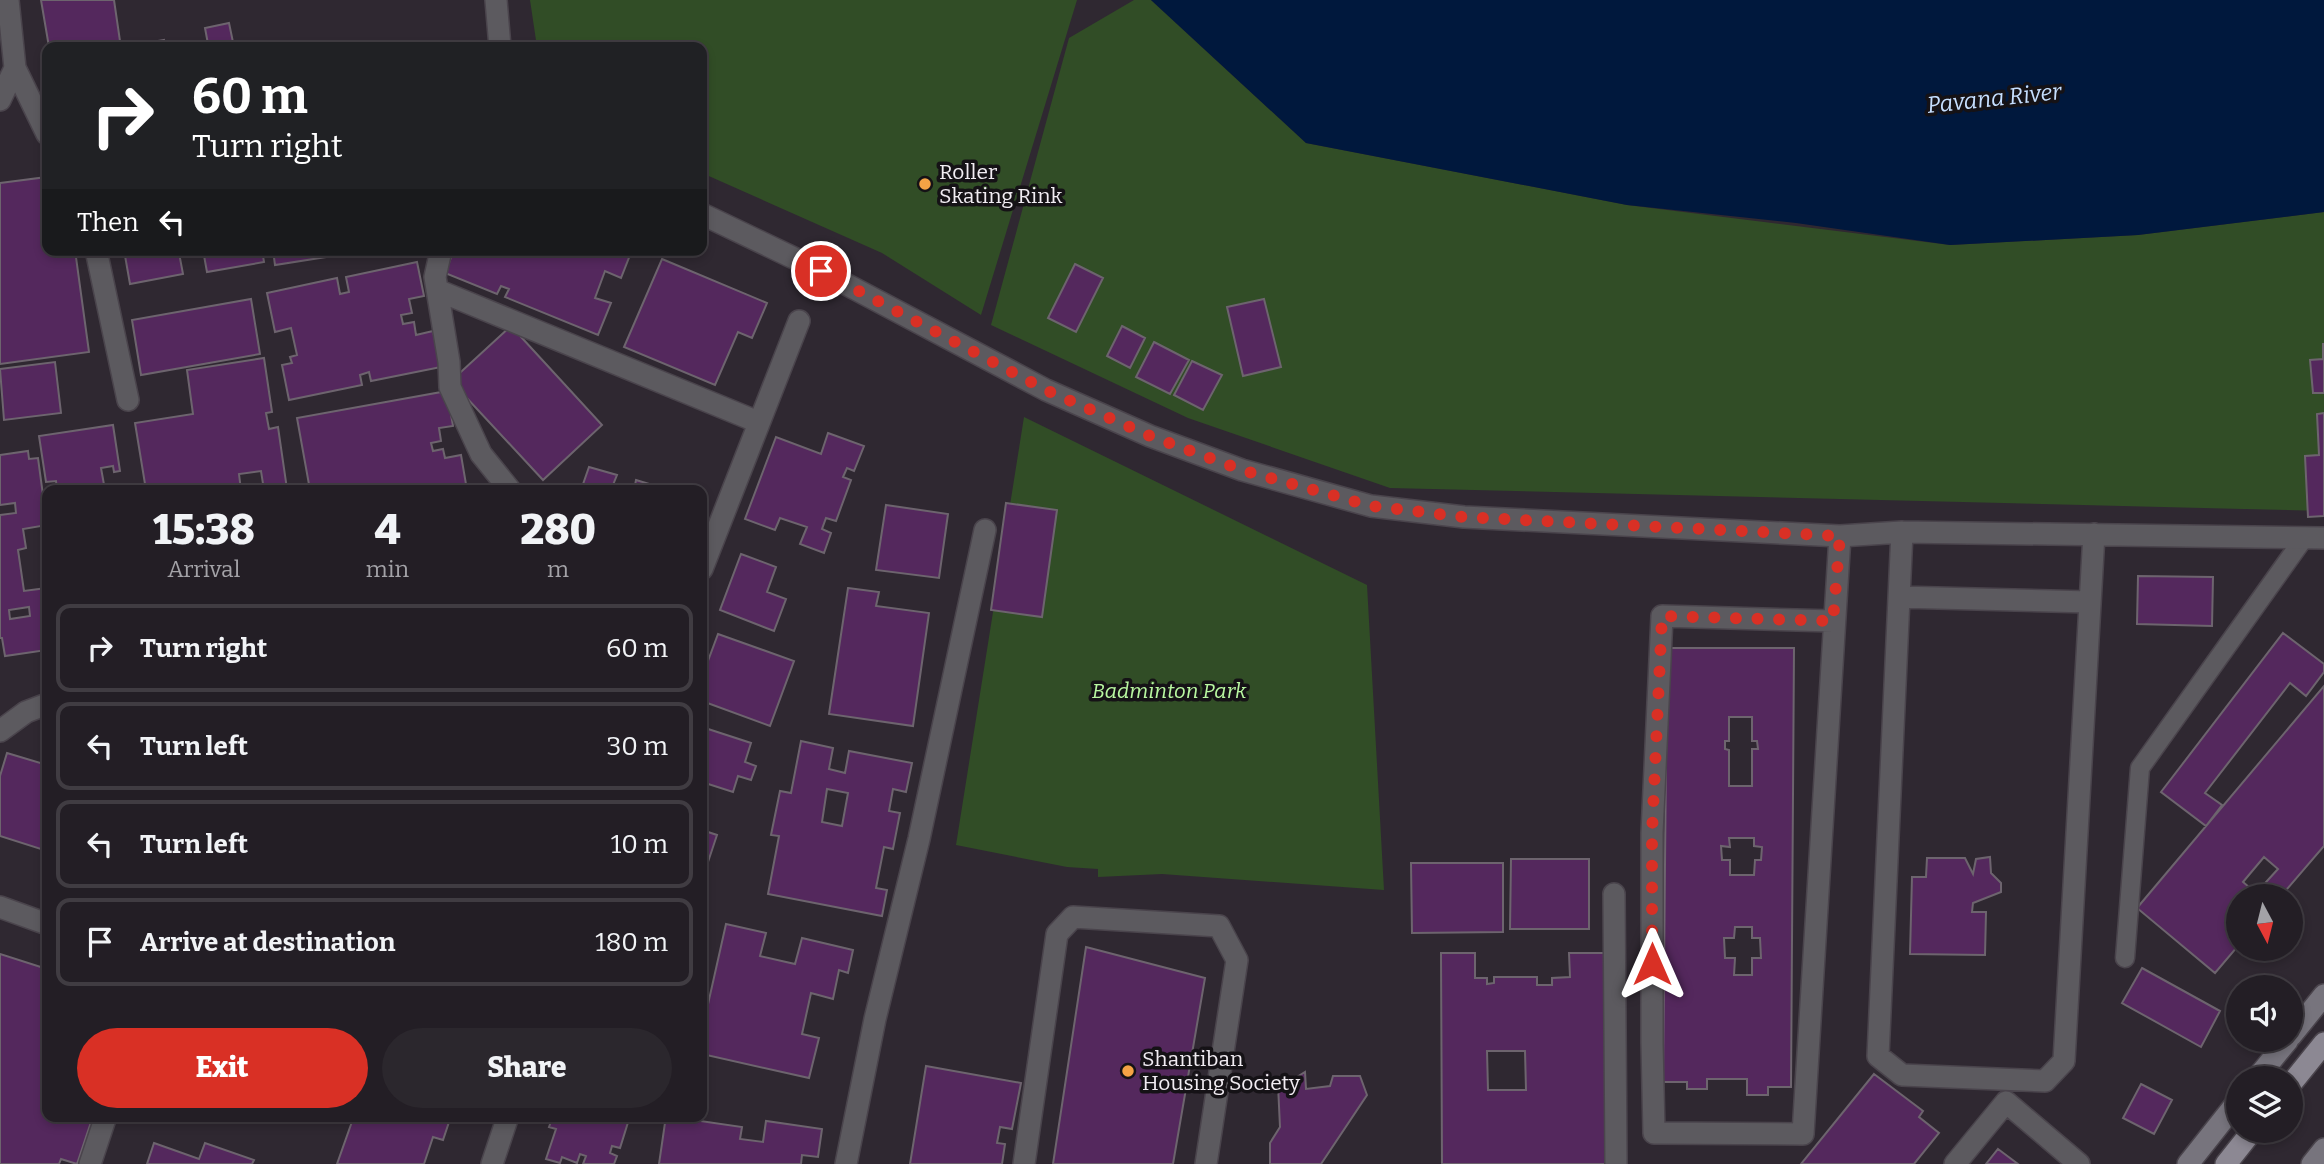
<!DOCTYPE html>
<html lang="en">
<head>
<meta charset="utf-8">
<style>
	:root { --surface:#231e25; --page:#2b272d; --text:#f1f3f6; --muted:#a3a2a7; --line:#403c42; --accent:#d93025 }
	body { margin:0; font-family:Bitter,serif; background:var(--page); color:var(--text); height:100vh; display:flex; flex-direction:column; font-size:26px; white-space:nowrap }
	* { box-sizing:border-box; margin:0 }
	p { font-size:23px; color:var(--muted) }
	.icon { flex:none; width:38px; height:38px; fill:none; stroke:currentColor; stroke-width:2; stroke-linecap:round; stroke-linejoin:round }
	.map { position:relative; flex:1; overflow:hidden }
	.panel { position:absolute; left:42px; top:485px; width:665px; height:637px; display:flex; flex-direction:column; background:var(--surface); border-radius:14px; box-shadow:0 4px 10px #0003,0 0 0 2px var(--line) }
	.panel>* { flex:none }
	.hud { position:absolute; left:42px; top:42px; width:665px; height:214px; border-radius:14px; box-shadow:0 4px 10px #0003,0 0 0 2px var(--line); background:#202124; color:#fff; overflow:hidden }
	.needle { width:46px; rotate:173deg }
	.buttons { position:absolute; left:2226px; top:884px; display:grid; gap:14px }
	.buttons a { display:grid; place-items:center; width:77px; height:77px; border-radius:50%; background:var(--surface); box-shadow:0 4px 10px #0003,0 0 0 2px var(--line); font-size:35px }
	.pin { position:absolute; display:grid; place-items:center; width:60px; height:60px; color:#fff; margin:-30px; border:4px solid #fff; border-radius:50%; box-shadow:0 2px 7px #0007 }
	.me { position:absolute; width:77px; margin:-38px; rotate:0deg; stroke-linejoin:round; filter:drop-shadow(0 0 5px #0008) }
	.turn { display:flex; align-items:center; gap:24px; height:147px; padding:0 35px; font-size:32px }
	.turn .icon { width:91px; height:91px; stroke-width:2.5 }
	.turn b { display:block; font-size:49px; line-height:60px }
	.then { display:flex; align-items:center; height:66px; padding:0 35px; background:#0003; gap:14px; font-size:26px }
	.eta { display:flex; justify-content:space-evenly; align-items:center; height:119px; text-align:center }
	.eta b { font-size:42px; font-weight:800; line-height:49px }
	.action { display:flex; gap:14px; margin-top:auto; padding:14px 35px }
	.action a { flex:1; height:80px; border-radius:42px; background:var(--accent); color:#fff; font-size:28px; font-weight:800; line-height:80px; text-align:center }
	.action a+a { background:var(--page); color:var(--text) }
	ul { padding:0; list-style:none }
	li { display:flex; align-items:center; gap:21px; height:88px; margin:0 14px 10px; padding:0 21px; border:4px solid var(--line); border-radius:14px }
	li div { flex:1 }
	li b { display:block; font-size:26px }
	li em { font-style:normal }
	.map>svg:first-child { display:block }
</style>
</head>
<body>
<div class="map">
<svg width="2324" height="1164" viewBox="0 0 2324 1164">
	<rect width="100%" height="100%" fill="#2f2831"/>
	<!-- green -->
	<path fill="#314d26" d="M 530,0 L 1077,0 L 981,315 L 882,253 L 702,173 L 702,47 L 537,47 Z
		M 1134,0 L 1151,0 L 1306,143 L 1627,205 L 1950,245 L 2138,235 L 2324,212 L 2324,511 L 1390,488 L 1188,418 L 991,325 L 1069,38 Z
		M 1024,417 L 1367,585 L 1384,890 L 1162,874 L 1098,877 L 1098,869 L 1067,867 L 956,845 Z"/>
	<!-- water -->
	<path fill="#00183d" d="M 1151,0 L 2324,0 L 2324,212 L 2138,235 L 1950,245 L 1796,223 L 1627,205 L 1306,143 Z"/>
	<!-- building -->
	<path fill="#54285d" stroke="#6d646e" stroke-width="2" fill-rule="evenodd" d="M 41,0 L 114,0 L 120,41 L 85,47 L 49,47 Z
		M 229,23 L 234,47 L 186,47 L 208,44 L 205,28 Z
		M 164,40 L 165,47 L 124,47 Z
		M 47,177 L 47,250 L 75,250 L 89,352 L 0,364 L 0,183 Z
		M 124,250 L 196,250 L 179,253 L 183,274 L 130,284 Z
		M 203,250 L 262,250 L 264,262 L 207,272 Z
		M 273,250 L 371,250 L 275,265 Z
		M 454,250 L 632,250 L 621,278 L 605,271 L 595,298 L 611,303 L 598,335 L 505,297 L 509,289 L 501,286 L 497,294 L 445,273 Z
		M 662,259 L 767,303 L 752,338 L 738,332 L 715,385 L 624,347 Z
		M 417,262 L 424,296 L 409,299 L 412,313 L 401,315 L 403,324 L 414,322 L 416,335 L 433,331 L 441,367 L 371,381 L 369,372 L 360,375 L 362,385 L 289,400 L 282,365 L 292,363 L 290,357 L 297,355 L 291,328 L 275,332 L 267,293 L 337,278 L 340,294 L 349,292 L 346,277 Z
		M 1075,264 L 1103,278 L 1076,332 L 1048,318 Z
		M 251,299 L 260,354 L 141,375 L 132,320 Z
		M 1264,299 L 1281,367 L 1243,376 L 1227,307 Z
		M 511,326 L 602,425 L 543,480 L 451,381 Z
		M 1122,326 L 1145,338 L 1130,368 L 1107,356 Z
		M 1154,342 L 1189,360 L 1170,394 L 1136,377 Z
		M 2323,344 L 2324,344 L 2324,393 L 2313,393 L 2310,360 L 2323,359 Z
		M 264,358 L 272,412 L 266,413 L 269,429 L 278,427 L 287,489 L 264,490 L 261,471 L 239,474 L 241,490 L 146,490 L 135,423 L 193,414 L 187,370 Z
		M 1192,361 L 1222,375 L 1203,410 L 1174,395 Z
		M 55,362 L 61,413 L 4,420 L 0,369 Z
		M 447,391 L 453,426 L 439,428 L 441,441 L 431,443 L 433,451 L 443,449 L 445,458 L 461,455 L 467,490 L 310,490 L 297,418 Z
		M 2324,413 L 2324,516 L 2308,517 L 2305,456 L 2319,455 L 2317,414 Z
		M 113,425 L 120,471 L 114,472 L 113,466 L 101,468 L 105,490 L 52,490 L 57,488 L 56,481 L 46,482 L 39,436 Z
		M 828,433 L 864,446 L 854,471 L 847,468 L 843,477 L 851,480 L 836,521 L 826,518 L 822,529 L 831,533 L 824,553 L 800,544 L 807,527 L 780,518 L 775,530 L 745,519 L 776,437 L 821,454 Z
		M 28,451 L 29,459 L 38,458 L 47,525 L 23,529 L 26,548 L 18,550 L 24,591 L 47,588 L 47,650 L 5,656 L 2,638 L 0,638 L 0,515 L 16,513 L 15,503 L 0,505 L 0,455 ZM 29,607 L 30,616 L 10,619 L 9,610 Z
		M 589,467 L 617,475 L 613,485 L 627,490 L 581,490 Z
		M 636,480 L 669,490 L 634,490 Z
		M 1006,503 L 1057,510 L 1042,617 L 991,610 Z
		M 886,505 L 948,514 L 939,578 L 876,570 Z
		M 741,554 L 776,567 L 767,592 L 786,599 L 774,631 L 720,610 Z
		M 2138,576 L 2213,577 L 2212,626 L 2137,624 Z
		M 848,588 L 879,592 L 876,606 L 929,613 L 913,726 L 829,714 Z
		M 2283,633 L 2324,664 L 2324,672 L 2306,696 L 2290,683 L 2205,793 L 2222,805 L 2206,826 L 2161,792 Z
		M 718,634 L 794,661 L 770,726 L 702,701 L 702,677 Z
		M 1667,648 L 1794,648 L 1791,1087 L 1768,1087 L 1768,1095 L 1747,1095 L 1747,1079 L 1707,1079 L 1707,1089 L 1687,1089 L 1687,1082 L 1663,1082 ZM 1729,717 L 1752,717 L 1752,741 L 1757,741 L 1758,749 L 1752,749 L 1752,786 L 1729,786 L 1729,750 L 1725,749 L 1725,741 L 1729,741 ZM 1729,838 L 1754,838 L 1754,846 L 1762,847 L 1761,860 L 1755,860 L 1754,875 L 1730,875 L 1730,860 L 1722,860 L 1721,846 L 1730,847 ZM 1735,927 L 1752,927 L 1752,938 L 1760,938 L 1761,958 L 1752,958 L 1752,975 L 1734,975 L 1735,958 L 1725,958 L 1724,938 L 1734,938 Z
		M 2324,686 L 2324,846 L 2281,896 L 2238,896 L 2238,946 L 2215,973 L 2137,908 ZM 2264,857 L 2278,869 L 2256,893 L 2243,882 Z
		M 702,727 L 751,743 L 745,762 L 756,766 L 751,780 L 738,776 L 733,792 L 702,782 Z
		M 801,741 L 833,748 L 829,769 L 845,773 L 849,751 L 912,763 L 906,792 L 893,789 L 889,811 L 900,813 L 893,849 L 884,847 L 876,888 L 887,890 L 882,916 L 768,894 L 779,836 L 771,835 L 780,791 L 791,793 ZM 827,789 L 848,793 L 842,826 L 822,822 Z
		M 7,753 L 47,765 L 47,851 L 0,836 L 0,776 Z
		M 702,830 L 717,835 L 702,880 Z
		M 1990,857 L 1991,873 L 2001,883 L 2001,892 L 1973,903 L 1972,912 L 1986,912 L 1985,955 L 1910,954 L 1912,877 L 1926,877 L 1927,858 L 1965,858 L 1973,874 L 1976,859 Z
		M 1511,859 L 1589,859 L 1589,929 L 1510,929 Z
		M 1411,863 L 1503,863 L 1503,932 L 1412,933 Z
		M 726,924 L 766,933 L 760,956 L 795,964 L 802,938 L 853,950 L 848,973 L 839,970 L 833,999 L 811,993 L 802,1034 L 819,1038 L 809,1078 L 702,1054 L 702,1031 Z
		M 1086,947 L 1205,978 L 1173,1164 L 1053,1164 Z
		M 1441,953 L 1475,953 L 1475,978 L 1487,978 L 1487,984 L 1494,983 L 1494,977 L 1537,977 L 1537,985 L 1552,985 L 1552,978 L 1570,977 L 1569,953 L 1606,953 L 1607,1164 L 1442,1164 ZM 1487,1051 L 1525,1051 L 1526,1090 L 1488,1090 Z
		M 0,954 L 47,969 L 47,1116 L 93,1116 L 77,1164 L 61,1159 L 59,1164 L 0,1164 Z
		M 2142,968 L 2220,1011 L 2201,1047 L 2122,1003 Z
		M 926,1066 L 1021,1083 L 1012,1129 L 1000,1127 L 997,1143 L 1005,1144 L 1002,1164 L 910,1164 Z
		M 1305,1072 L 1306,1089 L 1330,1086 L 1333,1076 L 1360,1076 L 1367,1095 L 1321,1164 L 1270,1164 L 1270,1143 L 1280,1127 L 1278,1085 L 1293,1084 L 1297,1077 Z
		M 1874,1074 L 1923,1111 L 1919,1117 L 1939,1133 L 1914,1164 L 1801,1164 Z
		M 2141,1084 L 2172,1100 L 2154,1134 L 2123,1118 Z
		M 354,1116 L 451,1116 L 443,1140 L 433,1137 L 424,1164 L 337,1164 Z
		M 553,1116 L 630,1116 L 620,1148 L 612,1146 L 610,1153 L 617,1156 L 614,1164 L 583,1164 L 586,1156 L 580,1154 L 577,1163 L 562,1157 L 560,1163 L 546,1159 L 556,1129 L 549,1127 Z
		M 666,1116 L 742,1127 L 740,1139 L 763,1142 L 766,1121 L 822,1129 L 818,1157 L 802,1155 L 801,1164 L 659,1164 Z
		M 154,1143 L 199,1159 L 205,1143 L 254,1160 L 252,1164 L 147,1164 Z
		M 1998,1149 L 2018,1164 L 1986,1164 Z"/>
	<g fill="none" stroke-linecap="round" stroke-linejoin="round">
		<!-- service casing -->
		<g stroke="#4a444c" stroke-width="21">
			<path id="service" d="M 2125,958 L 2140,768 L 2304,538"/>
		</g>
		<!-- minor casing -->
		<g stroke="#4a444c" stroke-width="24">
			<path id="minor" d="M 496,0 L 500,47
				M 15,68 L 47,134
				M 0,100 L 15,68 L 8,0
				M 702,214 L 821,271 L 1046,390 L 1150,436 L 1242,470 L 1371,506 L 1464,517 L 1840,536 L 1902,532 L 2324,538
				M 96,250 L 128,400
				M 441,250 L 435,277 L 449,362 L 450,387 L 481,454 L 510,490
				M 437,290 L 758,422
				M 1902,532 L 1878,1056 L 1902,1075 L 2045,1081 L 2064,1061 L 2094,534
				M 702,569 L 799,321
				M 1899,597 L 2089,602
				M 1833,621 L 1662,616 L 1652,833 L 1652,1043 L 1654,1133 L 1803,1134 L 1840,536
				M 0,731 L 26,712 L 47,704
				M 1614,894 L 1616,1164
				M 0,907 L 47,924
				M 90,1164 L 106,1116
				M 492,1164 L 508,1116
				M 846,1164 L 875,1019 L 919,839 L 985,530
				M 1024,1164 L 1057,934 L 1073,917 L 1219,926 L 1237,960 L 1206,1164
				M 1955,1164 L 2006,1102 L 2079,1164"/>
		</g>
		<!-- secondary casing -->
		<g stroke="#4a444c" stroke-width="24">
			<path id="secondary" d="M 2291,1036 L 2324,995
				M 2257,1078 L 2288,1040
				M 2188,1164 L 2238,1101
				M 2312,1164 L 2324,1149"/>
		</g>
		<!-- primary casing -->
		<g stroke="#4a444c" stroke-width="24">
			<path id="primary" d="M 2291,1084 L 2324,1043
				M 2226,1164 L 2253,1130"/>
		</g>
		<!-- service -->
		<use href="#service" stroke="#5c5a5f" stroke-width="18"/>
		<!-- minor -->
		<use href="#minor" stroke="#5c5a5f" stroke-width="21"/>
		<!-- secondary -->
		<use href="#secondary" stroke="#77747d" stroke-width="21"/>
		<!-- primary -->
		<use href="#primary" stroke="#8c8893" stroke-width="21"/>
	</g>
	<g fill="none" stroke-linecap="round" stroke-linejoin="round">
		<!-- route -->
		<path stroke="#d93025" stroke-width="12" stroke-dasharray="0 21.6" d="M 821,271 L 1046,390 L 1150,436 L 1242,470 L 1371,506 L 1464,517 L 1840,536 L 1833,621 L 1662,616 L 1652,833 L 1652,964"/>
	</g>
	<!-- markers -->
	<g fill="#f5a345" stroke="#151216" stroke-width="2.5">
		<circle cx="925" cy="184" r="7"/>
		<circle cx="1128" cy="1071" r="7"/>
	</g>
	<g text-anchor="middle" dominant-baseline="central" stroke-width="7" stroke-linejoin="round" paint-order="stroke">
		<!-- poi labels -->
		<g font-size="21" fill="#f2edf3" stroke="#151216" text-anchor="start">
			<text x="939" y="172">Roller<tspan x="939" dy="24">Skating Rink</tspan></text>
			<text x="1142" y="1059">Shantiban<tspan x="1142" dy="24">Housing Society</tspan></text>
		</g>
		<!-- park labels -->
		<g font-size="21" font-style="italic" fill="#b9f8a1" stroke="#151216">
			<text x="1169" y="691">Badminton Park</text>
		</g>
		<!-- water labels -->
		<g font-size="23" font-style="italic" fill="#c6dfff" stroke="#151216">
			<text transform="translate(1994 98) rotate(-6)">Pavana River</text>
		</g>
	</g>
</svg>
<div class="buttons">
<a><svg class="needle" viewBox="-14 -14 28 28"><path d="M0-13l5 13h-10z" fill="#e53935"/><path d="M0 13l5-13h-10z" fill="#a3a2a7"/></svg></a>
<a><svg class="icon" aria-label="sound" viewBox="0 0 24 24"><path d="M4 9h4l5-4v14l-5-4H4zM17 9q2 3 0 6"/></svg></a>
<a><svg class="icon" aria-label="layers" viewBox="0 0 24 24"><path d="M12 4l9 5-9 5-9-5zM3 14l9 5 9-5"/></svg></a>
</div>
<div class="pin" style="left:821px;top:271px;background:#d93025"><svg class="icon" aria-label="arrive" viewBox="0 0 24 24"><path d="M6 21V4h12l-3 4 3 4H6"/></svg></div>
<svg class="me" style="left:1652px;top:964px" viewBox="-20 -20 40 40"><path d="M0-17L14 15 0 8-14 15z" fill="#d93025" stroke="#fff" stroke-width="4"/></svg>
<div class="hud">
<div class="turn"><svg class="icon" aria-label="right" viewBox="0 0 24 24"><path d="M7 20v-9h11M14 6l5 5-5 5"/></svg><div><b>60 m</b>Turn right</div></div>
<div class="then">Then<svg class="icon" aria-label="left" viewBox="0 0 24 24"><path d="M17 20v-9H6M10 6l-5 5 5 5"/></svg></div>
</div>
<section class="panel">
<div class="eta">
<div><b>15:38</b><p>Arrival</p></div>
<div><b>4</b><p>min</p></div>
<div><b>280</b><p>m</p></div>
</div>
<ul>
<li><svg class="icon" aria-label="right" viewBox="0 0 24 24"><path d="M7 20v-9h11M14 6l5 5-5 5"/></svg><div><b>Turn right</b></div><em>60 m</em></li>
<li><svg class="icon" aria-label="left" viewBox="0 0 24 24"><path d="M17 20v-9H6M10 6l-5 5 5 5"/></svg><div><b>Turn left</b></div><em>30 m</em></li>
<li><svg class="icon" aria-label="left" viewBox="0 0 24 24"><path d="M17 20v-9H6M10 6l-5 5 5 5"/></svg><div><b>Turn left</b></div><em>10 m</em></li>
<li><svg class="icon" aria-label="arrive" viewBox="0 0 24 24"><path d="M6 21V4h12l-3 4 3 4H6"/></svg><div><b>Arrive at destination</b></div><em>180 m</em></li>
</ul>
<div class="action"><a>Exit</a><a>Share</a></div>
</section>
</div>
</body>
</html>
